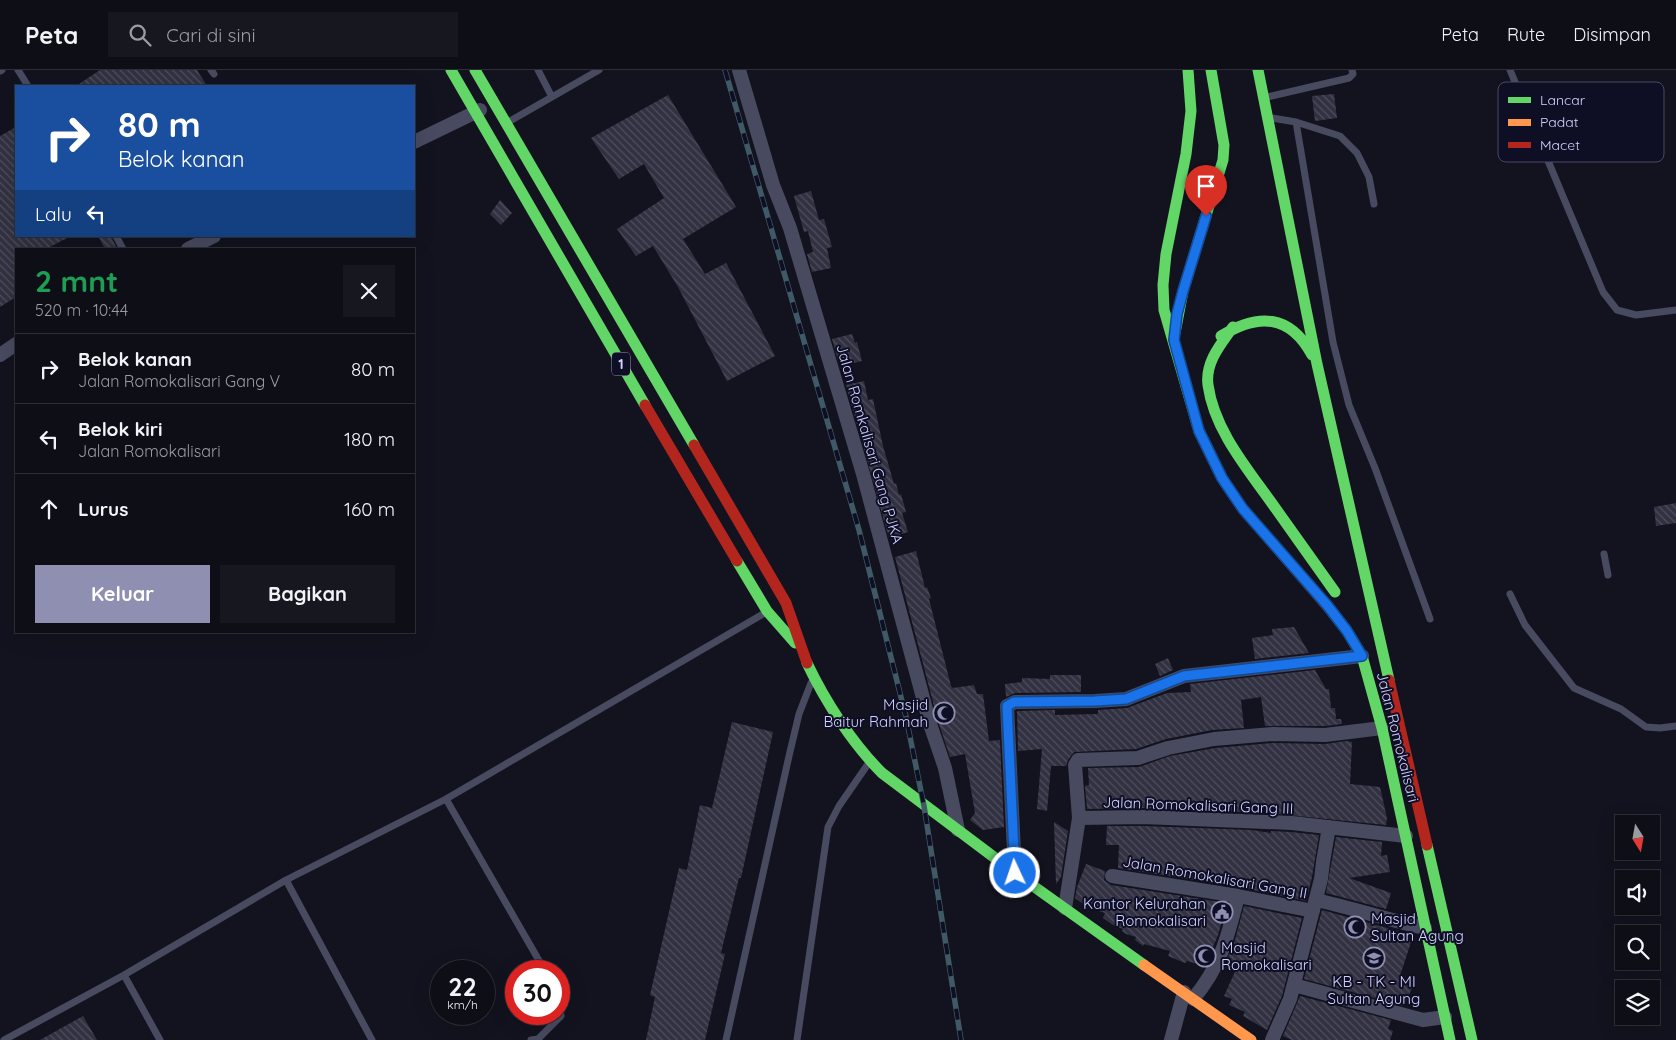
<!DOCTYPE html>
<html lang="id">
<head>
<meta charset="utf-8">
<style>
	:root { --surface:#0e0e17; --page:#171720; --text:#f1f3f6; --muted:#9b9ca1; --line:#2e2e36; --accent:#8e8fb1 }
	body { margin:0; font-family:Quicksand,sans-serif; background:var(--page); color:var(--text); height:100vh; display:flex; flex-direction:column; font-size:19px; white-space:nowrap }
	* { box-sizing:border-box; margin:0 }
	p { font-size:16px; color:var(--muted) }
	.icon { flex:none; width:28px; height:28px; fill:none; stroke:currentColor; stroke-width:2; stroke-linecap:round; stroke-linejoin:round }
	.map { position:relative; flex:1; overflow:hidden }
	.sheet { position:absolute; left:15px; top:178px; width:400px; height:385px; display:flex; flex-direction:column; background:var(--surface); border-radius:0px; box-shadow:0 5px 20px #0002,0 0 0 1px var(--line) }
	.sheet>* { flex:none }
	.banner { position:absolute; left:15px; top:15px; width:400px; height:152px; border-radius:0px; box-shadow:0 5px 20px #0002,0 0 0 1px var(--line); background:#1a4fa0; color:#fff; overflow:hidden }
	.needle { width:32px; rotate:169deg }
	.fabs { position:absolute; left:1615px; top:745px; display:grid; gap:10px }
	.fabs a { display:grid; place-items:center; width:45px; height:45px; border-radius:0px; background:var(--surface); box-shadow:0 5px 20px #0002,0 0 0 1px var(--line); font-size:25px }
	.speed { position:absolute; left:430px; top:890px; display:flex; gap:10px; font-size:25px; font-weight:700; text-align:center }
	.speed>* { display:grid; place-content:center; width:65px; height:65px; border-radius:50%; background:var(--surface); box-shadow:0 5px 20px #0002,0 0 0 1px var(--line); line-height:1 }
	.speed small { font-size:12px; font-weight:400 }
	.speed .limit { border:8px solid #d22; background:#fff; color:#111 }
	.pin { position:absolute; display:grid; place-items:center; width:42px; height:42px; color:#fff; margin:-51px -21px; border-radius:50% 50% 50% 0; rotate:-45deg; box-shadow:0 0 5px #0007 }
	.pin .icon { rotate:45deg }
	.me { position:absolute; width:55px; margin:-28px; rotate:357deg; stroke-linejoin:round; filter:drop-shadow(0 0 4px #0008) }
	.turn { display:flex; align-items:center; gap:18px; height:105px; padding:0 20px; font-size:22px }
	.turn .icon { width:65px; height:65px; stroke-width:2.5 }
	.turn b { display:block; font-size:35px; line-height:42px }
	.then { display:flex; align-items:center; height:48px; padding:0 20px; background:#0003; gap:10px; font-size:19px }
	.round { display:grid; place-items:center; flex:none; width:52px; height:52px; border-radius:0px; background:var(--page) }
	.summary { display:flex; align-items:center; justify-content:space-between; height:85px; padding:0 20px }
	h1 { font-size:30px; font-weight:800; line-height:38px; color:#1e9e55 }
	.cta { display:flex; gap:10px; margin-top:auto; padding:10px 20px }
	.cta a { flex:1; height:58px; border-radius:0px; background:var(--accent); color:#fff; font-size:20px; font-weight:800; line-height:58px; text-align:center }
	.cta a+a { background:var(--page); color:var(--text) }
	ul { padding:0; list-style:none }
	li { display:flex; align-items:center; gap:15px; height:70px; padding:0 20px; border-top:1px solid var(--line) }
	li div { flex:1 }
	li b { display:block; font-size:19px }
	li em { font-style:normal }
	header { display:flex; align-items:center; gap:30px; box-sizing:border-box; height:70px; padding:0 25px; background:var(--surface); border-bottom:1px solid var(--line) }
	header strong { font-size:24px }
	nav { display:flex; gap:28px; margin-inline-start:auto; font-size:18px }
	.search { width:350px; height:45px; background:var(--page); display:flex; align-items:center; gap:12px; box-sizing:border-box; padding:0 18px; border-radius:0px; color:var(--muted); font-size:19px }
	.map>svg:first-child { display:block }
</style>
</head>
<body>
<header>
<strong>Peta</strong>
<div class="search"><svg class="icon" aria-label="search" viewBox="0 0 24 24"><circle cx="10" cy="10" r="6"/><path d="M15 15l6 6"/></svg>Cari di sini</div>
<nav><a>Peta</a><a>Rute</a><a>Disimpan</a></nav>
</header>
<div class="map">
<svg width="1676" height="970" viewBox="0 0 1676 970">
	<defs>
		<pattern id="building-back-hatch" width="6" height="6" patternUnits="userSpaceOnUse" patternTransform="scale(1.25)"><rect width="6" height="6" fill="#313141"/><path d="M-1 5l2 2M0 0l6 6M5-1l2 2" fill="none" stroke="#4e4e5e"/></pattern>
	</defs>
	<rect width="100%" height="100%" fill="#13131f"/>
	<!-- building -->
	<path fill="url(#building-back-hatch)" d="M 100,0 L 197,0 L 207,16 L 76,16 Z
		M 1334,24 L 1337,48 L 1315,51 L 1312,26 Z
		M 668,25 L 736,137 L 683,169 L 705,204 L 726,193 L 775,286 L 727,311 L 678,217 L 653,176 L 636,186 L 617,159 L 664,128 L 644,94 L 619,109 L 591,68 Z
		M 16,57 L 16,166 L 71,166 L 46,179 L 16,179 L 16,227 L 0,237 L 0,66 Z
		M 811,121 L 819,150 L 824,149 L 832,177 L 827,178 L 831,198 L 812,202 L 807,184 L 813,182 L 808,161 L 804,162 L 794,126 Z
		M 500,130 L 512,143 L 501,155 L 490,144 Z
		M 98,166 L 111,166 L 117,179 L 105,179 Z
		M 852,264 L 855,273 L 857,272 L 862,291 L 848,294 L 847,289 L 838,290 L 832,269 Z
		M 864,311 L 868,330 L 873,329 L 883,376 L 894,414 L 896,413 L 899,425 L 901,424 L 906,442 L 902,443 L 908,462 L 889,468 L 846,315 Z
		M 1676,433 L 1676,453 L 1656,456 L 1654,437 Z
		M 916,481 L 925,518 L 927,517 L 931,528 L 929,529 L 951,616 L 953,618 L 974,615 L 977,624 L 983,624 L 989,671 L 1000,670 L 1004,757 L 983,760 L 970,750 L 975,743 L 965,684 L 950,687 L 938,651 L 895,487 Z
		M 1294,557 L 1309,583 L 1255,589 L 1252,568 L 1273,565 L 1272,559 Z
		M 1168,588 L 1173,600 L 1160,606 L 1155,594 Z
		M 1315,600 L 1326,619 L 1329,619 L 1331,638 L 1335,638 L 1336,649 L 1341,649 L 1342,654 L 1325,656 L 1265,656 L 1261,627 L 1241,630 L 1244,658 L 1212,660 L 1166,669 L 1136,679 L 1074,682 L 1068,690 L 1066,696 L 1051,696 L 1047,741 L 1037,739 L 1042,679 L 1018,681 L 1017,641 L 1055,640 L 1055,645 L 1098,644 L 1098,640 L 1127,638 L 1167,623 L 1191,622 L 1190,614 Z
		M 1050,605 L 1081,605 L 1081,622 L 1015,623 L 1006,627 L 1005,614 L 1022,612 L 1022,608 L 1050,609 Z
		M 732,652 L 773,662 L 741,808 L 739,808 L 721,883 L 725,884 L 705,970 L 646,970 L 655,927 L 650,925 L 679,798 L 687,800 L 700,735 L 712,738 Z
		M 1346,671 L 1352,672 L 1350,714 L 1380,717 L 1387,748 L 1386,755 L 1278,744 L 1278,737 L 1252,734 L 1252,739 L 1243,738 L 1242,742 L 1143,738 L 1087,739 L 1085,716 L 1089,715 L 1088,698 L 1139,697 L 1170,686 L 1215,678 L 1273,673 L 1325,674 Z
		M 1054,752 L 1068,761 L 1061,807 L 1056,814 Z
		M 1107,756 L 1143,756 L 1251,760 L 1271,763 L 1271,761 L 1291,762 L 1319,765 L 1312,807 L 1306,831 L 1239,817 L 1118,798 L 1119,775 L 1106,775 Z
		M 1336,767 L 1382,772 L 1381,786 L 1387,785 L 1390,802 L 1349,808 L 1391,823 L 1386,839 L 1326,823 Z
		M 1086,794 L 1105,801 L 1104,810 L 1111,815 L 1227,833 L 1218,865 L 1205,896 L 1187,891 L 1185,893 L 1168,886 L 1170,881 L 1144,874 L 1143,876 L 1135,870 L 1136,867 L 1126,864 L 1122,861 L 1123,859 L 1113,855 L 1103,848 L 1105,843 L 1089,838 L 1075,828 L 1077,817 Z
		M 1244,836 L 1302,848 L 1282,926 L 1267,960 L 1243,946 L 1245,942 L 1229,935 L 1232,929 L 1224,926 L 1239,893 L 1227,890 L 1235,870 Z
		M 1322,840 L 1398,861 L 1396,868 L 1411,872 L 1399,909 L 1413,916 L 1404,936 L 1304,909 Z
		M 1300,926 L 1391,950 L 1388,959 L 1393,961 L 1390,970 L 1292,970 L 1283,966 Z
		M 83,946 L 97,970 L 40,970 Z"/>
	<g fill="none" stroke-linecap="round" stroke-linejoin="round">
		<!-- lane -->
		<path stroke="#484a60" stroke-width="7" d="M 18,0 L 28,16
			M 211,0 L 214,4
			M 538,0 L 552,27
			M 1510,0 L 1603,222 L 1617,240 L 1636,245 L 1676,240
			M 0,1 L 2,0
			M 1267,27 L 1349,8 L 1353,4 L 1352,0
			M 1272,48 L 1296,52 L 1340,66 L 1357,83 L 1369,107 L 1374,134
			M 510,51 L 599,0
			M 1296,52 L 1333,272 L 1349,335 L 1375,398 L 1430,549
			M 116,166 L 123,179
			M 1604,484 L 1608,505
			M 1510,524 L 1525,555 L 1574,618 L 1621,639 L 1646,657 L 1660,658 L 1676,656
			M 446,729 L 545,901
			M 286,810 L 372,970
			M 124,905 L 160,970
			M 4,970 L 124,905 L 286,810 L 446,729 L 763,544
			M 531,970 L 538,969 L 561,946 L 559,925
			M 726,970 L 789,686 L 799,644 L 811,613
			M 797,970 L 828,757 L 839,736 L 868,694"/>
		<!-- street -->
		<path stroke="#484a60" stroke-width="14" d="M 739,0 L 773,115 L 790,158 L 863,404 L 930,654 L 945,698 L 958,760
			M 414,72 L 480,40
			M 188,179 L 214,166
			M 0,285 L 16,274
			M 1079,748 L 1143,747 L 1292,753 L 1406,766
			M 1015,803 L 1007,636 L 1015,632 L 1095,631 L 1126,629 L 1184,606 L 1362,586
			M 1112,806 L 1238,826 L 1313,841
			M 1316,830 C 1353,838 1388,850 1425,858
			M 1065,838 L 1079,748 L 1075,695 L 1078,690 L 1138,688 L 1168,678 L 1214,669 L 1273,664 L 1325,665 L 1382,658
			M 1294,915 L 1423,950 L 1445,947
			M 1193,929 C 1221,896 1228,866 1238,826
			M 1171,970 L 1184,922
			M 1272,970 L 1290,929 L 1321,809 L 1323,792 L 1329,757"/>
		<!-- fast -->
		<path stroke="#63d668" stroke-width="11" d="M 451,0 L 645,335
			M 475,0 L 694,375
			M 1188,0 L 1191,41 L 1186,84 L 1166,184 L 1163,215 L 1164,240 L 1199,361 L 1222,408 L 1234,426
			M 1258,0 L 1317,294 L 1389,610
			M 1233,257 C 1221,274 1205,292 1208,315 C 1214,359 1246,397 1271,432 C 1292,462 1314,492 1335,522
			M 1175,263 L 1183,221 L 1223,90 L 1224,75 L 1211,0
			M 1221,266 C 1258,243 1290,244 1312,285
			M 737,491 L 767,541 L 795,573
			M 1333,543 L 1347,561 L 1362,586 L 1382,658 L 1450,970
			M 807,593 C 825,631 852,673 882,703 L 1015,803 L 1144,895
			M 1427,775 L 1472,970"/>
		<!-- slow -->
		<path stroke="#ff974d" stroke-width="11" d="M 1144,895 L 1251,970"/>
		<!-- jam -->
		<path stroke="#b3261e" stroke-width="11" d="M 645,335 L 737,491
			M 694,375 L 786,533 L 807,593
			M 1234,426 L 1243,439 L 1333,543
			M 1389,610 L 1427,775"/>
		<!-- rail casing -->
		<g stroke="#3f5a66" stroke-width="5.5">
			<path id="rail" d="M 725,0 L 859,460 L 906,647 L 924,736 L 961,970"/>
		</g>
		<!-- rail -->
		<use href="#rail" stroke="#0e0e24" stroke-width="4" stroke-dasharray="11" stroke-linecap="butt"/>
	</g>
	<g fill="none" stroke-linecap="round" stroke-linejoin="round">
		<!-- route casing -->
		<g stroke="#114b97" stroke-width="12">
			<path id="route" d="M 1015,803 L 1007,636 L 1014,632 L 1095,631 L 1126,629 L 1184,606 L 1362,586 L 1347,561 L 1327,535 L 1243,439 L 1222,408 L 1199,361 L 1174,270 L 1177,244 L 1183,221 L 1206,146"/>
		</g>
		<!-- route -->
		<use href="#route" stroke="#1a73e8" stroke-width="9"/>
	</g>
	<!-- icons -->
	<defs>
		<g id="mosque-ring" transform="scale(1.125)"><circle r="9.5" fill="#0e0e24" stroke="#8e8fb1" stroke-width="1.5"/><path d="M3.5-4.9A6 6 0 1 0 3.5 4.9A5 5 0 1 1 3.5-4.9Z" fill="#8e8fb1"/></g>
		<g id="civic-ring" transform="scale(1.125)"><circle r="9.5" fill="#0e0e24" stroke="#8e8fb1" stroke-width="1.5"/><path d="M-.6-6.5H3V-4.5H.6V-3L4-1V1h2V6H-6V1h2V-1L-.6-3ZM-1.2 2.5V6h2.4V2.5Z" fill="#8e8fb1"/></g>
		<g id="school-ring" transform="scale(1.125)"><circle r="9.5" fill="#0e0e24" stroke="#8e8fb1" stroke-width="1.5"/><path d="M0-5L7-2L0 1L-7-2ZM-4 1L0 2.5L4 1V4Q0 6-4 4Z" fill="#8e8fb1"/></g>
	</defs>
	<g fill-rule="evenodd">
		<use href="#mosque-ring" x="944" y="643"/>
		<use href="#civic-ring" x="1222" y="842"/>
		<use href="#mosque-ring" x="1355" y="857"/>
		<use href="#mosque-ring" x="1205" y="886"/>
		<use href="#school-ring" x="1374" y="888"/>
	</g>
	<g text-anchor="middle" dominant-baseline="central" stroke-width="4" stroke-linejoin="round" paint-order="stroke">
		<!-- shield labels -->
		<rect fill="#0e0e24" stroke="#9697bd" stroke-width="1" x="612" y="282.5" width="18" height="23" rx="4"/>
		<g font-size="14" font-weight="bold" fill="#d1d2ff">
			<text x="621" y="294">1</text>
		</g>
		<!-- street labels -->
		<g font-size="15" fill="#d1d2ff" stroke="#0e0e24">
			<text transform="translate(870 374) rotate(74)">Jalan Romkalisari Gang PJKA</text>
			<text transform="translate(1398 667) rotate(76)">Jalan Romokalisari</text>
			<text transform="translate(1198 735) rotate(2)">Jalan Romokalisari Gang III</text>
			<text transform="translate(1215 807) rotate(10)">Jalan Romokalisari Gang II</text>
		</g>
		<!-- poi labels -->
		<g font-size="15" fill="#d1d2ff" stroke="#0e0e24" text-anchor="end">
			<text x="928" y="634">Masjid<tspan x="928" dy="17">Baitur Rahmah</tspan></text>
			<text x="1206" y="833">Kantor Kelurahan<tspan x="1206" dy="17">Romokalisari</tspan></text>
			<text x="1371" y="848" text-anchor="start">Masjid<tspan x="1371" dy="17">Sultan Agung</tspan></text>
			<text x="1221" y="877" text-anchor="start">Masjid<tspan x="1221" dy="17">Romokalisari</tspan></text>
			<text x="1374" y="911" text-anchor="middle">KB - TK - MI<tspan x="1374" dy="17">Sultan Agung</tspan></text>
		</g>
	</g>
	<!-- legend -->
	<rect x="1498" y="12" width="166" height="80" rx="8" fill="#0e0e24" stroke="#484966" stroke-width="1"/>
	<rect x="1508" y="27" width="23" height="6" fill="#63d668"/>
	<rect x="1508" y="49" width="23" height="7" fill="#ff974d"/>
	<rect x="1508" y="72" width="23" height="6" fill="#b3261e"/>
	<g font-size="14" fill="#d1d2ff">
		<text x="1540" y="35">Lancar</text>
		<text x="1540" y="57">Padat</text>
		<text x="1540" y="80">Macet</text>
	</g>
</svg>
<div class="fabs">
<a><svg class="needle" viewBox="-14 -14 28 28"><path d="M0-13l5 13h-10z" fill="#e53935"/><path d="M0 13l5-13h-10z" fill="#9b9ca1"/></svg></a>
<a><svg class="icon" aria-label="sound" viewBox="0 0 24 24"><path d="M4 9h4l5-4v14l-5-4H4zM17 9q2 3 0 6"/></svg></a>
<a><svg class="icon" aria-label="search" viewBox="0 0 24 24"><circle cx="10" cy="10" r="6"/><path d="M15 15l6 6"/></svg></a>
<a><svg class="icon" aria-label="layers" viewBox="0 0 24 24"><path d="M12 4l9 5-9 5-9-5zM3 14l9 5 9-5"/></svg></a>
</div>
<div class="speed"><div>22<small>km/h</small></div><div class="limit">30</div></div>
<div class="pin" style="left:1206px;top:146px;background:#d93025"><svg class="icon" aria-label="arrive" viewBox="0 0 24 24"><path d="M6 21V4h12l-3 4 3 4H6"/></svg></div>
<svg class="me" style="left:1015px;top:803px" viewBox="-20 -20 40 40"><circle r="17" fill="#1a73e8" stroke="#fff" stroke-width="3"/><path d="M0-11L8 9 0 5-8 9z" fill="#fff"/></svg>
<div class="banner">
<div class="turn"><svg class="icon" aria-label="right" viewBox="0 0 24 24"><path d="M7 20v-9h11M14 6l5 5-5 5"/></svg><div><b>80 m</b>Belok kanan</div></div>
<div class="then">Lalu<svg class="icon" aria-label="left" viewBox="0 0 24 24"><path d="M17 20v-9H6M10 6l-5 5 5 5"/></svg></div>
</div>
<section class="sheet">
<div class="summary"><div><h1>2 mnt</h1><p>520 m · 10:44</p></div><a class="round"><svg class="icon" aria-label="close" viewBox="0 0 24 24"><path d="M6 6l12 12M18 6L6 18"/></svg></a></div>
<ul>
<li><svg class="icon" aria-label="right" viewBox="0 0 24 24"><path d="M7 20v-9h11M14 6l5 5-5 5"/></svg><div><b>Belok kanan</b><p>Jalan Romokalisari Gang V</p></div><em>80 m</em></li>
<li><svg class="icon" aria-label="left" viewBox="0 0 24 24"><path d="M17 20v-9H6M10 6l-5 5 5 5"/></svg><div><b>Belok kiri</b><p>Jalan Romokalisari</p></div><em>180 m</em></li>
<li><svg class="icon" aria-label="ahead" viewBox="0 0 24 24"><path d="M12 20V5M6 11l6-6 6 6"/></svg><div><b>Lurus</b></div><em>160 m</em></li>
</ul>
<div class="cta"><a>Keluar</a><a>Bagikan</a></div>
</section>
</div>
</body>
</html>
